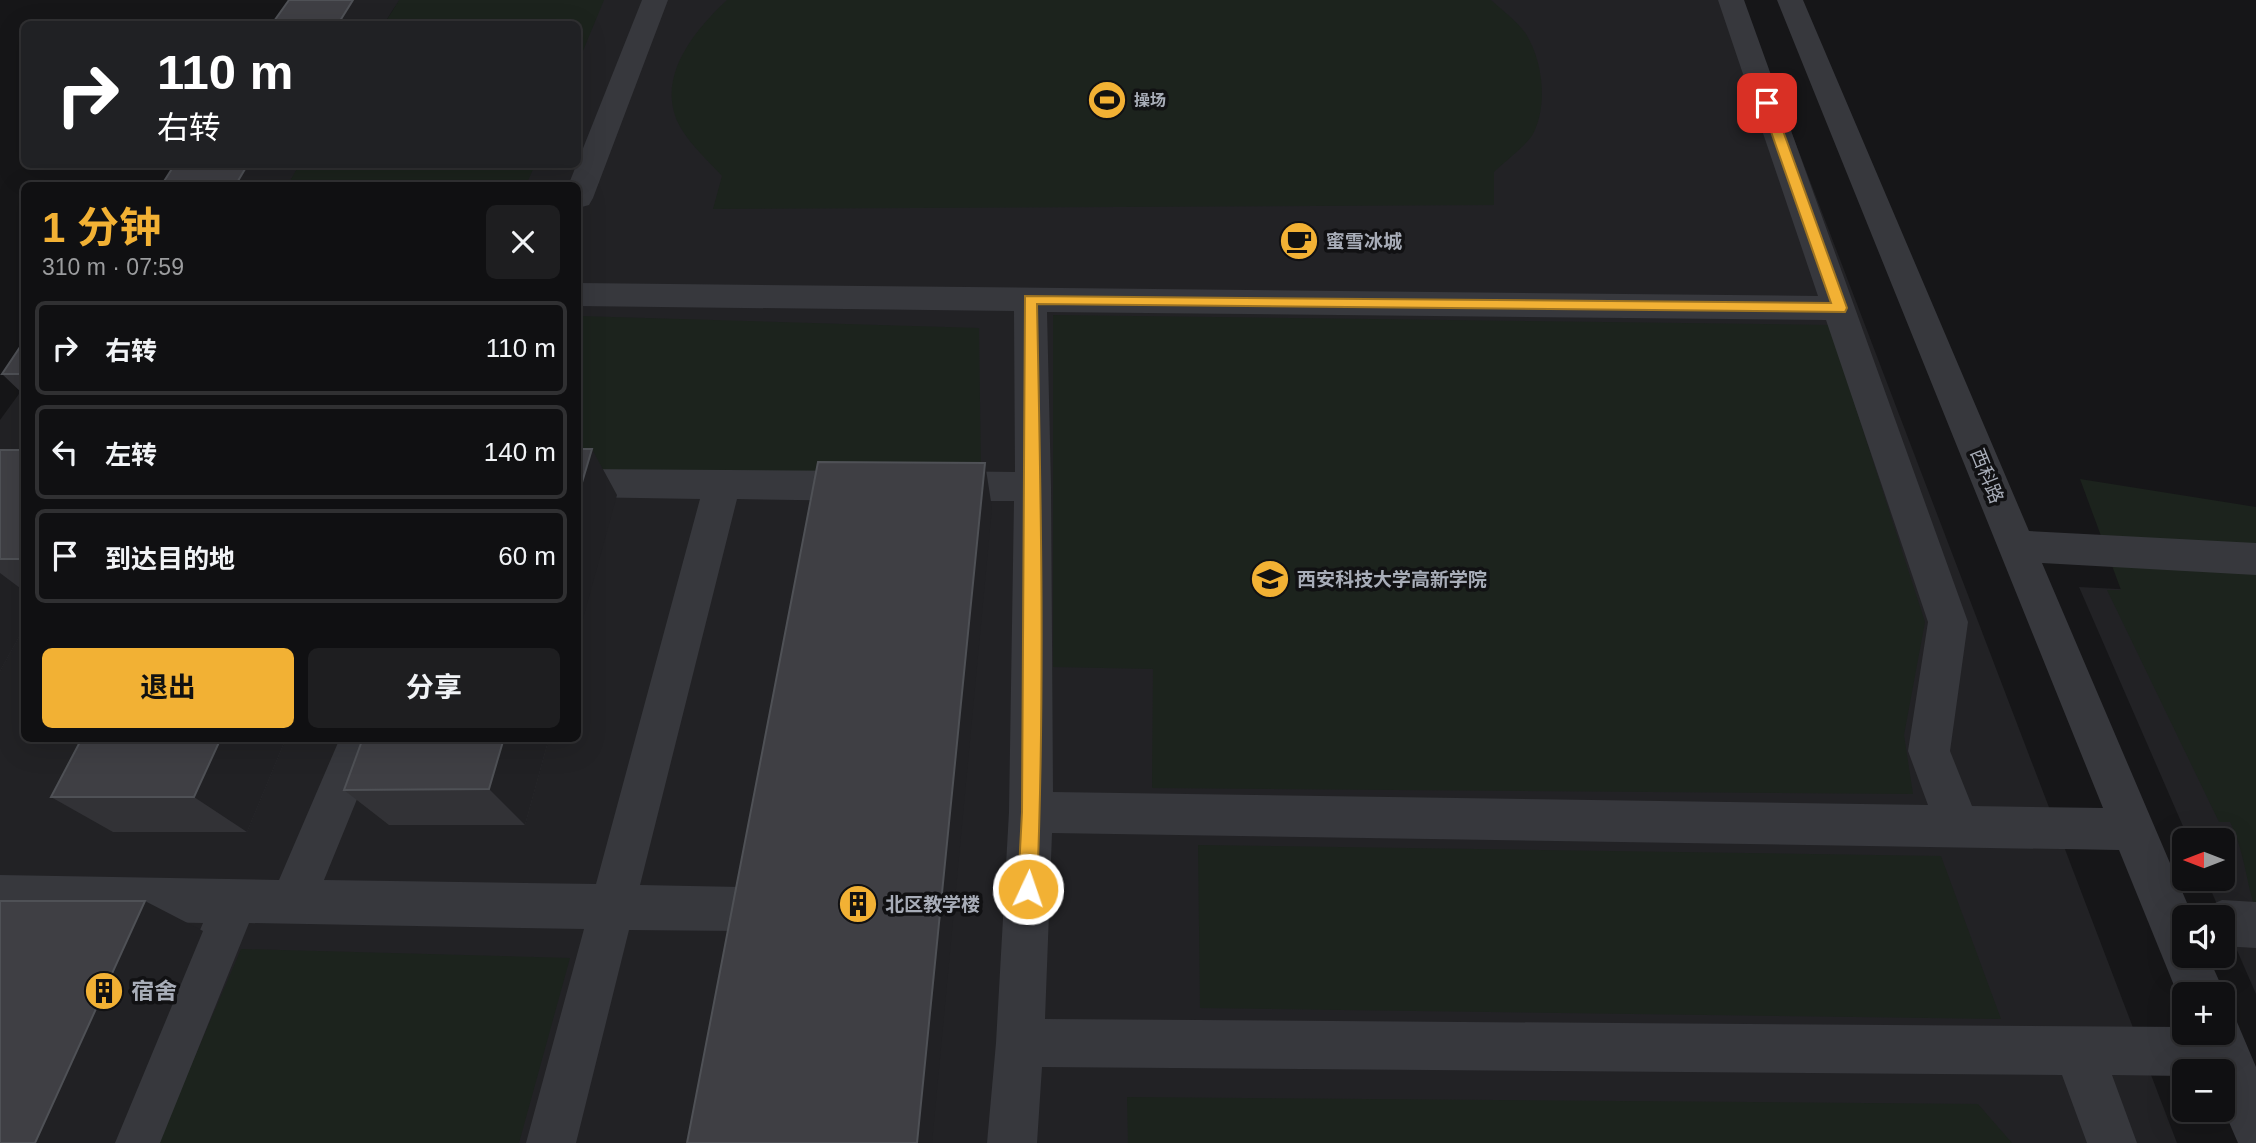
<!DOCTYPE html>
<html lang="zh">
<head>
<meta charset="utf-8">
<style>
	:root { --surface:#101012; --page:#1e1e20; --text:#f1f3f6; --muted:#9c9d9f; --line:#303032; --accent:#f2b134 }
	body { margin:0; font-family:Arial,"Noto Sans SC",sans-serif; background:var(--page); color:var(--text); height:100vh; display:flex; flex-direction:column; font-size:26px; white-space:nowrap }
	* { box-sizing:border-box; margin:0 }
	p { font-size:23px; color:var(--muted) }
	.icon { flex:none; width:38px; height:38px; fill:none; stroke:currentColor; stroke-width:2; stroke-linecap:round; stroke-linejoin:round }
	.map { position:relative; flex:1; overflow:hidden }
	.panel { position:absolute; left:21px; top:182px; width:560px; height:560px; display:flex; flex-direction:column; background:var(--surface); border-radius:10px; box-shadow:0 7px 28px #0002,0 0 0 2px var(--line) }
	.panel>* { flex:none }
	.top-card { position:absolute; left:21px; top:21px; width:560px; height:147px; border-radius:10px; box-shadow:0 7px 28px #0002,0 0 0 2px var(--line); background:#202124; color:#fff; overflow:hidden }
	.needle { width:46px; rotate:270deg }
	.buttons { position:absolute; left:2172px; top:828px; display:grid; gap:14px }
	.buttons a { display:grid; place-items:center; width:63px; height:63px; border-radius:10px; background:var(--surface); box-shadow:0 7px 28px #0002,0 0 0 2px var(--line); font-size:35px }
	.pin { position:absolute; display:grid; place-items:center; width:60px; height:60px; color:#fff; margin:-30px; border-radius:14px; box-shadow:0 4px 10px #0006 }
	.me { position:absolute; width:77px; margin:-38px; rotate:3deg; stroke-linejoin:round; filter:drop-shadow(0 0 5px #0008) }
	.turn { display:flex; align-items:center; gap:24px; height:147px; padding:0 21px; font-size:32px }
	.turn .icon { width:91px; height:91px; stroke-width:2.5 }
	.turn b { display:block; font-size:49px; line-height:60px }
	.round { display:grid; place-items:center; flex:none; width:74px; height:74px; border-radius:10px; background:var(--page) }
	.head { display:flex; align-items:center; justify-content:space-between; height:119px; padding:0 21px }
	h1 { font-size:42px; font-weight:700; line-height:52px; color:var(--accent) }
	.cta { display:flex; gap:14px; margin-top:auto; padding:14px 21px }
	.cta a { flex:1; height:80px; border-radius:10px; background:var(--accent); color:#111; font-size:28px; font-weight:700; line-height:80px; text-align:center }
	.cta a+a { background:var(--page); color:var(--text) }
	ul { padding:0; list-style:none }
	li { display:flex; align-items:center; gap:21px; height:94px; margin:0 14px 10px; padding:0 7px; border:4px solid var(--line); border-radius:10px }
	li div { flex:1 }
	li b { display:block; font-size:26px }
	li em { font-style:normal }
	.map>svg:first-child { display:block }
</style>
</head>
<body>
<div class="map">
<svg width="2256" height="1143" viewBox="0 0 2256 1143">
	<rect width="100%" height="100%" fill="#161618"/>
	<!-- built -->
	<path fill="#222225" d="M 314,0 L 1741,0 L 2177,1143 L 0,1143 L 0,420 L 24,387 L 24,738 L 578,738 L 578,186 L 175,185 L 191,165 L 578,164 L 578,24 Z
		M 2079,587 L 2256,596 L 2256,994 L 2206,879 L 2222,878 L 2222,840 L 2189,840 Z"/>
	<!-- green -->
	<path fill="#1c231d" d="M 399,0 L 604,0 L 578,63 L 578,24 L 384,24 Z
		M 727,0 L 1491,0 C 1502,10 1517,21 1526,34 C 1543,62 1548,105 1533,134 C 1527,145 1504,162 1494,172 L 1494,205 L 713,209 L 722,176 C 706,158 680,136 674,112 C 662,69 698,27 727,0 Z
		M 299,165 L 535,165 L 526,185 L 287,186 Z
		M 1053,315 L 1829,325 L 1925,622 L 1904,735 L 1913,794 L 1152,788 L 1153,669 L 1053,667 Z
		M 578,316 L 979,328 L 981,475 L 578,471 Z
		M 2080,479 L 2256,507 L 2256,911 C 2246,882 2244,849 2230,822 L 2219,822 L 2107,590 L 2121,590 Z
		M 1198,845 L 1941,856 L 2001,1019 L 1200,1008 Z
		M 241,949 L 570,958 L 519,1143 L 158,1143 Z
		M 1127,1097 L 1978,1104 L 2012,1143 L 1128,1143 Z"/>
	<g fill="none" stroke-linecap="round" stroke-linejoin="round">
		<!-- minor -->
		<path fill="#37383d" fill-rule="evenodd" d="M 642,0 L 668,0 L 593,198 L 589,205 L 578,208 L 578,186 L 568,186 Z
			M 1718,0 L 1744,0 L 1968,622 L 1950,751 L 1972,806 L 2103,808 L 1777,0 L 1803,0 L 2029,531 L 2256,543 L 2256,575 L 2042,563 L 2193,917 L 2184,917 L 2184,956 L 2208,956 L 2225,994 L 2222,999 L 2222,994 L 2184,994 L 2184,1010 L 2119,850 L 1052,833 L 1045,1019 L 2184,1027 L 2184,1032 L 2222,1032 L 2222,1010 L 2234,1015 L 2256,1067 L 2256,1143 L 2238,1143 L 2222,1106 L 2222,1071 L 2184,1071 L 2184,1076 L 2112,1075 L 2137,1143 L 2087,1143 L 2062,1075 L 1042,1067 L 1037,1143 L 987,1143 L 996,1043 L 1009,812 L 1014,501 L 937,501 L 924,496 L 919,486 L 924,476 L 937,471 L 1015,472 L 1014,311 L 578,306 L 578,283 L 1818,296 ZM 1047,312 L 1826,320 L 1928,622 L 1908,751 L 1928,805 L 1053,792 L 1051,487 Z
			M 578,469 L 866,471 L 879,476 L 884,486 L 879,496 L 866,501 L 737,499 L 640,885 L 741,887 L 757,893 L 764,909 L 757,925 L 741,931 L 629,930 L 576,1143 L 526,1143 L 584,929 L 249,923 L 160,1143 L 110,1143 L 203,923 L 0,919 L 0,875 L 279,880 L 340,738 L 382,738 L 324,880 L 596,884 L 700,499 L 578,497 Z
			M 2222,900 L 2256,902 L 2256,948 L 2222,946 L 2222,917 L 2202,917 L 2206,907 Z"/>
	</g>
	<!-- wall -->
	<path fill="#323236" d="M 24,341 L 24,395 L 2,374 Z
		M 0,450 L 24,450 L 24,628 L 0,671 Z
		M 82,738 L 286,738 L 247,832 L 113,832 L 51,797 Z
		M 363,738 L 549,738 L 525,825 L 389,825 L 344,790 Z"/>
	<!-- shaded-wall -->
	<path fill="#212124" d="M 353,0 L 399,0 L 384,24 L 338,24 Z
		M 248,164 L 299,164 L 287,186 L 235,186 Z
		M 592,449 L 617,495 L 578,637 L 578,496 Z
		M 985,463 L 992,508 L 932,1143 L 917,1143 Z
		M 0,573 L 24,591 L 24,628 L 0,671 Z
		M 221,738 L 286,738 L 247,832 L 194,797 Z
		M 504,738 L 549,738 L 525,825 L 489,789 Z
		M 145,901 L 203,931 L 115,1143 L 35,1143 Z"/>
	<!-- building -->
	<path fill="#3f3f44" stroke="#4f5156" stroke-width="2" d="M 289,0 L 353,0 L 338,24 L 272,24 Z
		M 175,164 L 248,164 L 235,186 L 161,186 Z
		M 24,341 L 24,374 L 2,374 Z
		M 578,449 L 592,449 L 578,496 Z
		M 0,450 L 24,450 L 24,559 L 0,559 Z
		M 818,462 L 985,463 L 917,1143 L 687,1143 Z
		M 82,738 L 221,738 L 194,797 L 51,797 Z
		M 363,738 L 504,738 L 489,789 L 344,790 Z
		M 0,901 L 145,901 L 35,1143 L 0,1143 Z"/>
	<!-- route -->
	<path fill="#f2b134" stroke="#9d7322" stroke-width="2" d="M 1767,99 L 1773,103 L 1847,308 L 1845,312 L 1037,304 C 1041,499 1045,694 1037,889 L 1034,895 L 1028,898 L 1021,895 L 1018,889 L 1022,812 L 1025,296 L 1831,303 L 1761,103 Z"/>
	<!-- icons -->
	<defs>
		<g id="stadium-disc" transform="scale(2.0125)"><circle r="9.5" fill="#f2b134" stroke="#111113"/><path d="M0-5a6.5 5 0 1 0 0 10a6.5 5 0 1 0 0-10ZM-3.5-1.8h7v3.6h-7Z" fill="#111"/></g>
		<g id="cafe-disc" transform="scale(2.0125)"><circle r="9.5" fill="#f2b134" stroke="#111113"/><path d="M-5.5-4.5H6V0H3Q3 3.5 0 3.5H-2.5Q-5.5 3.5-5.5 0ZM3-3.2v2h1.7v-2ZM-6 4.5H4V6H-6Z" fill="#111"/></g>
		<g id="university-disc" transform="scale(2.0125)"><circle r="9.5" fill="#f2b134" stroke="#111113"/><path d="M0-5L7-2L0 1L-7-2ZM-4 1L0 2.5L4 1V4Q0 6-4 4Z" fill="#111"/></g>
		<g id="building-disc" transform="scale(2.0125)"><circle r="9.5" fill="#f2b134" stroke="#111113"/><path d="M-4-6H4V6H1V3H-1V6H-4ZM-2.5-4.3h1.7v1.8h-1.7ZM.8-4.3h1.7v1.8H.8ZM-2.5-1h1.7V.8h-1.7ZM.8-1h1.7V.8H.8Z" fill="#111"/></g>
	</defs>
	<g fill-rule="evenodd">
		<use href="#stadium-disc" x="1107" y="100"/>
		<use href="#cafe-disc" x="1299" y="241"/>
		<use href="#university-disc" x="1270" y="579"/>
		<use href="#building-disc" x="858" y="904"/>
		<use href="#building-disc" x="104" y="991"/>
	</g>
	<g text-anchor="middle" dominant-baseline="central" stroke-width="7" stroke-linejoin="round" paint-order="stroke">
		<!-- far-poi labels -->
		<g font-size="16" font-weight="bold" fill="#a8adb8" stroke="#111113" text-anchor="start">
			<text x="1134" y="100">操场</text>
		</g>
		<!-- poi labels -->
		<g font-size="19" font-weight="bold" fill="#a8adb8" stroke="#111113" text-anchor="start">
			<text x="1326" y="241">蜜雪冰城</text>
			<text x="1297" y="579">西安科技大学高新学院</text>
			<text x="885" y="904">北区教学楼</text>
		</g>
		<!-- street labels -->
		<g font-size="19" fill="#a8adb8" stroke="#111113">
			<text transform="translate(1987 476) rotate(68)">西科路</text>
		</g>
		<!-- near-poi labels -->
		<g font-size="23" font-weight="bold" fill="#a8adb8" stroke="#111113" text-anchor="start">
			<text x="131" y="991">宿舍</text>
		</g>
	</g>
</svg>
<div class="buttons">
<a><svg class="needle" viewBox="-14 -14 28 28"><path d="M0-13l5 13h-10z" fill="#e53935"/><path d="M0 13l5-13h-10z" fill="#9c9d9f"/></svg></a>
<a><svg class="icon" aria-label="sound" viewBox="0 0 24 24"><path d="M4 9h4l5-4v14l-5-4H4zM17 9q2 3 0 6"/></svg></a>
<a>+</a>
<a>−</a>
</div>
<div class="pin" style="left:1767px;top:103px;background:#d93025"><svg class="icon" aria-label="arrive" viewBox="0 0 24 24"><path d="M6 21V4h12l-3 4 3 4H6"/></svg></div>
<svg class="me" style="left:1028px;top:889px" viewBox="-20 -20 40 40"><circle r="17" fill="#f2b134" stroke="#fff" stroke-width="3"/><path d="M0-11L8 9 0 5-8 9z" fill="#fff"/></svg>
<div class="top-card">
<div class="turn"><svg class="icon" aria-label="right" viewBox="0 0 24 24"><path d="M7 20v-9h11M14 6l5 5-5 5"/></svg><div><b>110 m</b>右转</div></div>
</div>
<section class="panel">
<div class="head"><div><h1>1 分钟</h1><p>310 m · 07:59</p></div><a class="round"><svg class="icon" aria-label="close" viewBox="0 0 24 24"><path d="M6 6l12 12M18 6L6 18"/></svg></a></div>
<ul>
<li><svg class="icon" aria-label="right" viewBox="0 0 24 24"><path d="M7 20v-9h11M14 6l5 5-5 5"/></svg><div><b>右转</b></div><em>110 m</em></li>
<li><svg class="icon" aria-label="left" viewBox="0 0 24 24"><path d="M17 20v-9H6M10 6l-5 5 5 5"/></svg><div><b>左转</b></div><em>140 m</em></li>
<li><svg class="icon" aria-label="arrive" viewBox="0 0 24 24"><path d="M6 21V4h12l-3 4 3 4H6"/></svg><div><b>到达目的地</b></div><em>60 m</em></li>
</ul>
<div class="cta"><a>退出</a><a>分享</a></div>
</section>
</div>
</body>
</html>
